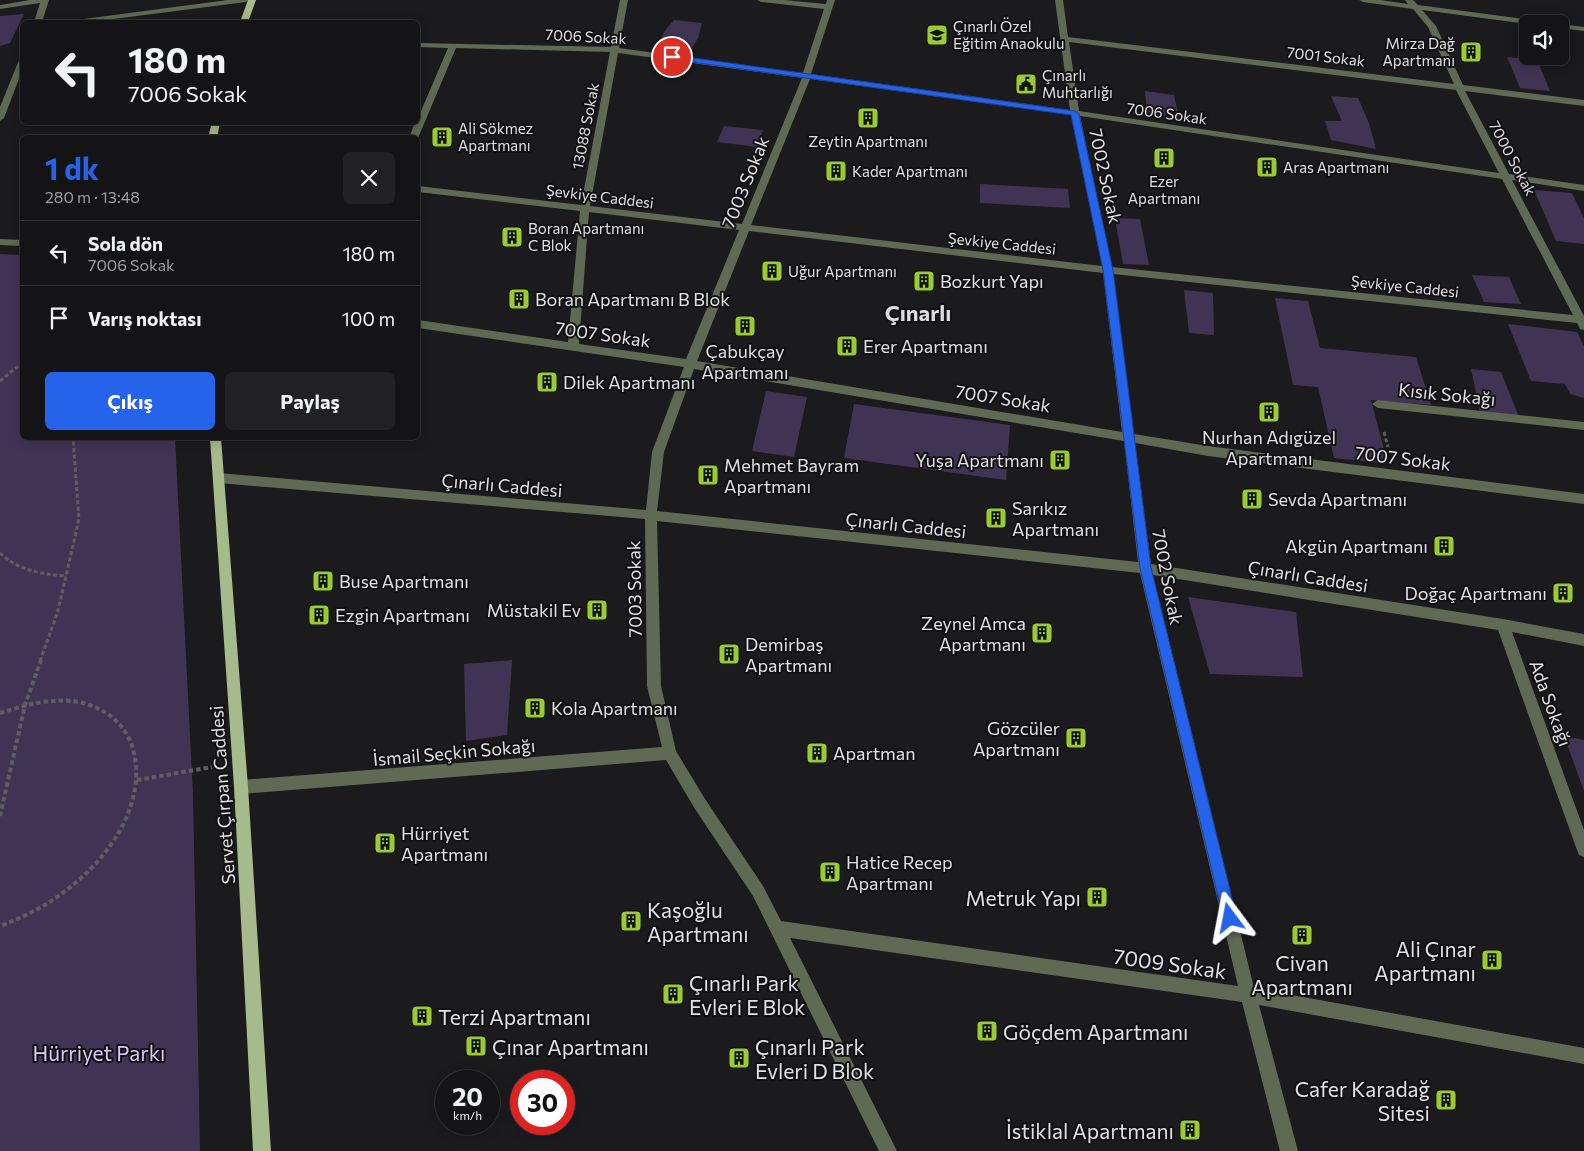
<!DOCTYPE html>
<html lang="tr">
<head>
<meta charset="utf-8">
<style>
	:root { --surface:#141416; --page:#212123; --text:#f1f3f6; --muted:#9d9ea1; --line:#333335; --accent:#2563eb }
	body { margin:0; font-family:Commissioner,sans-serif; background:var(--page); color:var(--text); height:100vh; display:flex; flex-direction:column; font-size:19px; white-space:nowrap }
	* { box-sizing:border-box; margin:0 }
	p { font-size:16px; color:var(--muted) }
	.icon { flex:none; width:28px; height:28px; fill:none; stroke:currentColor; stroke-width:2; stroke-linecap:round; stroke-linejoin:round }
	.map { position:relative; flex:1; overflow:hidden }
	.drawer { position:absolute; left:20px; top:135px; width:400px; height:305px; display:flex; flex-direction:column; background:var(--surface); border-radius:8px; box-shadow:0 2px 12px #0003,0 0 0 1px var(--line) }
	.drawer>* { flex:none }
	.guide { position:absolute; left:20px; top:20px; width:400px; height:105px; border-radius:8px; box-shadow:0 2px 12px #0003,0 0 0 1px var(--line); background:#141416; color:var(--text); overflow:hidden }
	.fabs { position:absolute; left:1519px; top:15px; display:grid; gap:10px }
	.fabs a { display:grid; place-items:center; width:50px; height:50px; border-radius:8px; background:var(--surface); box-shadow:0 2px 12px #0003,0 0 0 1px var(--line); font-size:25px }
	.speed { position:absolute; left:435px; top:1070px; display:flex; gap:10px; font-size:25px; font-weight:700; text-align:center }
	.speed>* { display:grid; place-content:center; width:65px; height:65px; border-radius:50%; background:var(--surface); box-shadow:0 2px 12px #0003,0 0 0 1px var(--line); line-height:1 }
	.speed small { font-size:12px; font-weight:400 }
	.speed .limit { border:8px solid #d22; background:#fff; color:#111 }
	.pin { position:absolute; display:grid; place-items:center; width:42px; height:42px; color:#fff; margin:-21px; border:2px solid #fff; border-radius:50%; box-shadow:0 1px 5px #0007 }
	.me { position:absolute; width:55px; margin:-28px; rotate:347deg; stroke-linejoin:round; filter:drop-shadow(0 0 4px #0008) }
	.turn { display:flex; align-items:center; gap:18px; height:105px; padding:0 25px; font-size:22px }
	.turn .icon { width:65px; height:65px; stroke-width:2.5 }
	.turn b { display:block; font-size:35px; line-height:42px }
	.round { display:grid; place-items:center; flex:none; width:52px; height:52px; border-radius:8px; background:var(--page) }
	.overview { display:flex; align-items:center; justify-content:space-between; height:85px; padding:0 25px }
	h1 { font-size:30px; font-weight:700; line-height:38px; color:var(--accent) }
	.cta { display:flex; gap:10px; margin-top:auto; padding:10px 25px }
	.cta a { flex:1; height:58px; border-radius:8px; background:var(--accent); color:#fff; font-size:20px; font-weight:700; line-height:58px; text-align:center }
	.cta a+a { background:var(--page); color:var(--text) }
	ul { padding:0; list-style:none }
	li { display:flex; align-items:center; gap:15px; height:65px; padding:0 25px; border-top:1px solid var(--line) }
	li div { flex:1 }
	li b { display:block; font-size:19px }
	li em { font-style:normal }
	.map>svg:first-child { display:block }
</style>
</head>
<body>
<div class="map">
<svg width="1584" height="1151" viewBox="0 0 1584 1151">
	<rect width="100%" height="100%" fill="#1b1a1d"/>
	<!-- green -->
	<path fill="#403455" d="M 24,14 L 10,43 L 0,46 L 0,16 Z
		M 674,20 L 702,23 L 698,38 L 691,49 L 659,45 L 664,32 Z
		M 1507,57 L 1537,60 L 1550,91 L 1520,88 Z
		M 1145,91 L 1174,95 L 1179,118 L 1147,113 Z
		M 1331,96 L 1358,98 L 1369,123 L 1376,149 L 1331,140 L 1325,121 L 1342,121 Z
		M 724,126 L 763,130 L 757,147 L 717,142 Z
		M 980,184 L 1068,189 L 1070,208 L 980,203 Z
		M 1534,190 L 1572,193 L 1584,218 L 1584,244 L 1556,241 Z
		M 1115,218 L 1140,219 L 1149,265 L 1123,264 Z
		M 0,254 L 22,255 L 22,438 L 175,438 L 193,795 L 200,1151 L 0,1151 Z
		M 1472,275 L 1509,277 L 1521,304 L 1484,302 Z
		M 1184,290 L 1213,293 L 1214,335 L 1189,333 Z
		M 1275,298 L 1308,301 L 1320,348 L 1416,357 L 1431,405 L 1371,400 L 1388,464 L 1334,458 L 1318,387 L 1293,385 Z
		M 1508,324 L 1577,332 L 1584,346 L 1584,398 L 1570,394 L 1565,384 L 1531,381 Z
		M 1471,369 L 1501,372 L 1519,417 L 1480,412 Z
		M 766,391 L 807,397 L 794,457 L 752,451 Z
		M 854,404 L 1010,425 L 1006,480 L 844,458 Z
		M 1188,597 L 1296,612 L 1303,677 L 1210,674 Z
		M 512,660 L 507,735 L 466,741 L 464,664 Z
		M 1564,736 L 1584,740 L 1584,791 Z"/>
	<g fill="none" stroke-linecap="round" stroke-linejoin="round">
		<!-- path-far1 -->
		<path stroke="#5f5e61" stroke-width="3" stroke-dasharray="4 2.5" stroke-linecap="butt" d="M 0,381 L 22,363
			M 1384,432 L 1388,447
			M 0,553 C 19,571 41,574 66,576
			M 40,661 L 58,611 L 79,519 L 73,438"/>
		<!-- path -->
		<path stroke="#5f5e61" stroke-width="4" stroke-dasharray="4.5 3" stroke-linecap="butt" d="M 0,713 C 26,705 55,696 83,703 C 147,720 147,789 116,837 C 89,879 47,909 0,926
			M 137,780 L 212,767
			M 0,816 L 25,705 L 41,660"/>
		<!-- minor -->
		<path fill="#606953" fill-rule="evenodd" d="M 30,0 L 49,0 L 42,22 L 34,22 L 40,3 L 0,9 L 0,5 Z
			M 228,0 L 250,0 L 246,2 L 90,22 L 72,22 L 76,20 Z
			M 620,0 L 628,0 L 619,48 L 803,73 L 824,9 L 761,2 L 757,0 L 784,0 L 826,4 L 827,0 L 835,0 L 811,74 L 1070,110 L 1055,0 L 1063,0 L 1068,37 L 1454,84 L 1428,27 L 1413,9 L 1363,2 L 1359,0 L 1380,0 L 1408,4 L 1405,0 L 1413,0 L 1418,5 L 1547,22 L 1548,24 L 1528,24 L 1422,10 L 1436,26 L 1463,85 L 1584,100 L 1584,106 L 1465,91 L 1509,174 L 1584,185 L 1584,191 L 1512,180 L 1584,316 L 1584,330 L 1580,329 L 1577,323 L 1113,274 L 1134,434 L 1208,446 L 1584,494 L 1584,504 L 1208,456 L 1135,443 L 1151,564 L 1503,619 L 1584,634 L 1584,646 L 1512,632 L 1584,830 L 1584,857 L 1579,855 L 1577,850 L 1498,630 L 1153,575 L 1254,988 L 1584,1048 L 1584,1064 L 1259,1005 L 1298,1151 L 1280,1151 L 1242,1002 L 790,938 L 897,1151 L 879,1151 L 753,896 L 695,809 L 666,760 L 241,794 L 236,792 L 234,787 L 236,782 L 241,780 L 662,747 L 647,686 L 645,519 L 219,483 L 213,478 L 219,473 L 646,510 L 652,452 L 684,367 L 418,328 L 418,320 L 568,342 L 580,211 L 418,192 L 418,186 L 581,205 L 610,52 L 456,48 L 418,138 L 409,138 L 415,122 L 418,122 L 418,118 L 448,48 L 418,47 L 418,43 L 611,47 ZM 1069,42 L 1456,90 L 1499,173 L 1079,111 ZM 618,53 L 802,78 L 742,224 L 590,206 ZM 810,79 L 1071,115 L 1102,266 L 751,225 ZM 1080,116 L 1502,179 L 1573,315 L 1112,267 ZM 589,212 L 739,230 L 686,359 L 579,344 ZM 749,231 L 1103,273 L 1122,432 L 697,361 ZM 694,369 L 1124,441 L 1138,562 L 657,511 L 664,452 ZM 657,521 L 1140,573 L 1238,986 L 781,921 L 763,886 L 705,799 L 676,751 L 661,686 Z
			M 1559,24 L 1560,24 L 1584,27 L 1584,31 L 1560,28 Z
			M 19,60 L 22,60 L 22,71 L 4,118 L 0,121 L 0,107 Z
			M 0,239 L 22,240 L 22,246 L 0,245 Z
			M 1378,400 L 1584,422 L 1584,430 L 1378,408 L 1372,404 Z"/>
		<!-- major -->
		<path fill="#a7ba8b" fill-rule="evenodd" d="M 248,0 L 256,0 L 248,22 L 240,22 Z
			M 212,122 L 220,122 L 217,138 L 208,138 Z
			M 210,438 L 221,438 L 248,787 L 271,1151 L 253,1151 L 234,787 Z"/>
	</g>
	<!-- route -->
	<path fill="#2563eb" stroke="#184099" d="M 672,55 L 1075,111 L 1079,114 L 1113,270 L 1151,568 L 1237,918 L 1235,922 L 1230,924 L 1225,922 L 1223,918 L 1140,568 L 1103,270 L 1071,115 L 670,59 L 669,57 Z"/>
	<!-- icons -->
	<defs>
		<g id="school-square" transform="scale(1.125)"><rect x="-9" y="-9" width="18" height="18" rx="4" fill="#9bcb33" stroke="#121114"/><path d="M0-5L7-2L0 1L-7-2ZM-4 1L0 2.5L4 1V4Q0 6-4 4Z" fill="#111"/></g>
		<g id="building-square" transform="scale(1.125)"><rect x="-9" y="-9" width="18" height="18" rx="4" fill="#9bcb33" stroke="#121114"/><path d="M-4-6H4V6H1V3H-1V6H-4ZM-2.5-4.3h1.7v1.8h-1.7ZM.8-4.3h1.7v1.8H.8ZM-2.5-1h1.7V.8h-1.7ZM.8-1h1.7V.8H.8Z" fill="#111"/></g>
		<g id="civic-square" transform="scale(1.125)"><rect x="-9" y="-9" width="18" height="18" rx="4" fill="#9bcb33" stroke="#121114"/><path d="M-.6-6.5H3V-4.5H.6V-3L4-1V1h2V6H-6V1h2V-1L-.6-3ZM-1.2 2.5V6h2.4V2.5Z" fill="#111"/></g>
	</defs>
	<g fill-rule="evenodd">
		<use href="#school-square" x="937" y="35"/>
		<use href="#building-square" x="1471" y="52"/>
		<use href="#civic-square" x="1026" y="84"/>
		<use href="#building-square" x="868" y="118"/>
		<use href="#building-square" x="442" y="137"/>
		<use href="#building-square" x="1164" y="158"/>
		<use href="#building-square" x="1267" y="167"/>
		<use href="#building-square" x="836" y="171"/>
		<use href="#building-square" x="512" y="237"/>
		<use href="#building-square" x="772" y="271"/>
		<use href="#building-square" x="924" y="281"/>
		<use href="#building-square" x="519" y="299"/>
		<use href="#building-square" x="745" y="326"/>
		<use href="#building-square" x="847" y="346"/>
		<use href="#building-square" x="547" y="382"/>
		<use href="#building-square" x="1269" y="412"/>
		<use href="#building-square" x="1060" y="460"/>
		<use href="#building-square" x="708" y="475"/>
		<use href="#building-square" x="1252" y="499"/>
		<use href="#building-square" x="996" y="518"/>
		<use href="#building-square" x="1444" y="546"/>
		<use href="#building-square" x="323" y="581"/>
		<use href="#building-square" x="1563" y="593"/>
		<use href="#building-square" x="597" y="610"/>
		<use href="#building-square" x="319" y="615"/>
		<use href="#building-square" x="1042" y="633"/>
		<use href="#building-square" x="729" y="654"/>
		<use href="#building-square" x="535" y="708"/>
		<use href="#building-square" x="1076" y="738"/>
		<use href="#building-square" x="817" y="753"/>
		<use href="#building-square" x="385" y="843"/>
		<use href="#building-square" x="830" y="872"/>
		<use href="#building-square" x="1097" y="897"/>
		<use href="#building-square" x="631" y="921"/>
		<use href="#building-square" x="1302" y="935"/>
		<use href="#building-square" x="1492" y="960"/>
		<use href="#building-square" x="673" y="994"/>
		<use href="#building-square" x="422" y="1016"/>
		<use href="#building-square" x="987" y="1031"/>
		<use href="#building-square" x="476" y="1046"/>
		<use href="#building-square" x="739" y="1058"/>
		<use href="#building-square" x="1446" y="1100"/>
		<use href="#building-square" x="1190" y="1130"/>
	</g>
	<g text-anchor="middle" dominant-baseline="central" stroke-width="4" stroke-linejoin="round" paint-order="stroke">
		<!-- far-poi labels -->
		<g font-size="15" fill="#e1e0e2" stroke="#121114" text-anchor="start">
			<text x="953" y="26">Çınarlı Özel<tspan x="953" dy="17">Eğitim Anaokulu</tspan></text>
			<text x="1455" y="43" text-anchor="end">Mirza Dağ<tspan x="1455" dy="17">Apartmanı</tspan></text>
			<text x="1042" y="75">Çınarlı<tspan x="1042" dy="17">Muhtarlığı</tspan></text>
			<text x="458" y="128">Ali Sökmez<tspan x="458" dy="17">Apartmanı</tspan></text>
			<text x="868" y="141" text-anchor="middle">Zeytin Apartmanı</text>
			<text x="1283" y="167">Aras Apartmanı</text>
			<text x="852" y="171">Kader Apartmanı</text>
			<text x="1164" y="181" text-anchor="middle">Ezer<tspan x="1164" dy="17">Apartmanı</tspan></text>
			<text x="528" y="228">Boran Apartmanı<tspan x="528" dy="17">C Blok</tspan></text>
			<text x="788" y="271">Uğur Apartmanı</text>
		</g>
		<!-- far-street labels -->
		<g font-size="15" fill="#e1e0e2" stroke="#121114">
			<text transform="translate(586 36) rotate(3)">7006 Sokak</text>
			<text transform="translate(1326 56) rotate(7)">7001 Sokak</text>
			<text transform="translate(1167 113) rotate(8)">7006 Sokak</text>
			<text transform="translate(585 126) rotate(-79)">13088 Sokak</text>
			<text transform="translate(1513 158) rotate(62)">7000 Sokak</text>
			<text transform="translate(600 196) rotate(7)">Şevkiye Caddesi</text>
			<text transform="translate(1002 243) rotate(6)">Şevkiye Caddesi</text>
			<text transform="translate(1405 286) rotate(6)">Şevkiye Caddesi</text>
		</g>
		<!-- street labels -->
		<g font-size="18" fill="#e1e0e2" stroke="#121114">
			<text transform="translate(1106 176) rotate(78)">7002 Sokak</text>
			<text transform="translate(745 182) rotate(-68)">7003 Sokak</text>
			<text transform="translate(603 334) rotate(8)">7007 Sokak</text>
			<text transform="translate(1447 394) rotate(6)">Kısık Sokağı</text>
			<text transform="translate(1003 398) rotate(9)">7007 Sokak</text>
			<text transform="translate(1403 458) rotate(7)">7007 Sokak</text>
			<text transform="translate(502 485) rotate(5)">Çınarlı Caddesi</text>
			<text transform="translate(906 525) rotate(6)">Çınarlı Caddesi</text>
			<text transform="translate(1308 576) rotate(9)">Çınarlı Caddesi</text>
			<text transform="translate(1168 577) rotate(79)">7002 Sokak</text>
			<text transform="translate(634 589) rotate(-91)">7003 Sokak</text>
			<text transform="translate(1551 703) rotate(70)">Ada Sokağı</text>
			<text transform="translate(454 752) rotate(-5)">İsmail Seçkin Sokağı</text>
			<text transform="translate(222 795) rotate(-94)">Servet Çırpan Caddesi</text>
		</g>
		<!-- poi labels -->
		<g font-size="18" fill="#e1e0e2" stroke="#121114" text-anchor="start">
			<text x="940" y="281">Bozkurt Yapı</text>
			<text x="535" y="299">Boran Apartmanı B Blok</text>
			<text x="863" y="346">Erer Apartmanı</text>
			<text x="745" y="351" text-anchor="middle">Çabukçay<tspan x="745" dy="21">Apartmanı</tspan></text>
			<text x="563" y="382">Dilek Apartmanı</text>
			<text x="1269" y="437" text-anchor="middle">Nurhan Adıgüzel<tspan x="1269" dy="21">Apartmanı</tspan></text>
			<text x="1044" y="460" text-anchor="end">Yuşa Apartmanı</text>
			<text x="724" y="465">Mehmet Bayram<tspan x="724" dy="21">Apartmanı</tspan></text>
			<text x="1268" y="499">Sevda Apartmanı</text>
			<text x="1012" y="508">Sarıkız<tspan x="1012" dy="21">Apartmanı</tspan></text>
			<text x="1428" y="546" text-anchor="end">Akgün Apartmanı</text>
			<text x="339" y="581">Buse Apartmanı</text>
			<text x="1547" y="593" text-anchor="end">Doğaç Apartmanı</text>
			<text x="581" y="610" text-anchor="end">Müstakil Ev</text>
			<text x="335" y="615">Ezgin Apartmanı</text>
			<text x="1026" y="623" text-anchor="end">Zeynel Amca<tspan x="1026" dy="21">Apartmanı</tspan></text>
			<text x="745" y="644">Demirbaş<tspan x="745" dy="21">Apartmanı</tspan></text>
			<text x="551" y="708">Kola Apartmanı</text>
			<text x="1060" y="728" text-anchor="end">Gözcüler<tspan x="1060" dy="21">Apartmanı</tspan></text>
			<text x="833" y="753">Apartman</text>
			<text x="401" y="833">Hürriyet<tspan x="401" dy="21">Apartmanı</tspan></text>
			<text x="846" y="862">Hatice Recep<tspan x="846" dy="21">Apartmanı</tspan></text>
		</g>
		<!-- near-poi labels -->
		<g font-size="21" fill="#e1e0e2" stroke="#121114" text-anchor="start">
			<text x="1081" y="897" text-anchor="end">Metruk Yapı</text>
			<text x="647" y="909">Kaşoğlu<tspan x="647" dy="24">Apartmanı</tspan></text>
			<text x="1476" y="948" text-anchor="end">Ali Çınar<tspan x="1476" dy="24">Apartmanı</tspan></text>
			<text x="1302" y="962" text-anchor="middle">Civan<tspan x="1302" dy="24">Apartmanı</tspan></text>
			<text x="689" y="982">Çınarlı Park<tspan x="689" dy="24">Evleri E Blok</tspan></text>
			<text x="438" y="1016">Terzi Apartmanı</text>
			<text x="1003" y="1031">Göçdem Apartmanı</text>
			<text x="492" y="1046">Çınar Apartmanı</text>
			<text x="755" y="1046">Çınarlı Park<tspan x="755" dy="24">Evleri D Blok</tspan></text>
			<text x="1430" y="1088" text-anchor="end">Cafer Karadağ<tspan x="1430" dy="24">Sitesi</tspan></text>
			<text x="1174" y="1130" text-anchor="end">İstiklal Apartmanı</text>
		</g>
		<!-- near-street labels -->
		<g font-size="21" fill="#e1e0e2" stroke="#121114">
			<text transform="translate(1170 963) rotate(8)">7009 Sokak</text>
		</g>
		<!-- near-park labels -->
		<g font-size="21" fill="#d8c9f8" stroke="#121114">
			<text x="99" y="1052">Hürriyet Parkı</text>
		</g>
		<!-- district labels -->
		<g font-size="22" font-weight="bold" fill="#dddce0" stroke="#121114">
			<text x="918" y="312">Çınarlı</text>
		</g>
	</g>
</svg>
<div class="fabs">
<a><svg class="icon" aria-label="sound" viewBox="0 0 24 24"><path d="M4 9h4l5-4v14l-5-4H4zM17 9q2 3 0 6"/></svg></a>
</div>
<div class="speed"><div>20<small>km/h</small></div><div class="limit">30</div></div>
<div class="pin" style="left:672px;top:57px;background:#d93025"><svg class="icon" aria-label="arrive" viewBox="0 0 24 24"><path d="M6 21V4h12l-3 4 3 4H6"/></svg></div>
<svg class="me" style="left:1230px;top:918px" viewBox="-20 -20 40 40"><path d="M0-17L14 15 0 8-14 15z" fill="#2563eb" stroke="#fff" stroke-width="4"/></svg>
<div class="guide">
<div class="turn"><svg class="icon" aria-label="left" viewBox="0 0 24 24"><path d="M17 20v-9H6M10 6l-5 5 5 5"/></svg><div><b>180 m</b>7006 Sokak</div></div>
</div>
<section class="drawer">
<div class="overview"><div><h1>1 dk</h1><p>280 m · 13:48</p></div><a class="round"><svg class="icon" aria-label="close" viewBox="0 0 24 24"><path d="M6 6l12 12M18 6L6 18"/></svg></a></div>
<ul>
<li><svg class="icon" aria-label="left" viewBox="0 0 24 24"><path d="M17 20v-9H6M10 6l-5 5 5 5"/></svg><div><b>Sola dön</b><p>7006 Sokak</p></div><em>180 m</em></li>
<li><svg class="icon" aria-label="arrive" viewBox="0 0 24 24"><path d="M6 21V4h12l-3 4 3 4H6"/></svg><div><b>Varış noktası</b></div><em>100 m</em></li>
</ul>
<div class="cta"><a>Çıkış</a><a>Paylaş</a></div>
</section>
</div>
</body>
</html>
